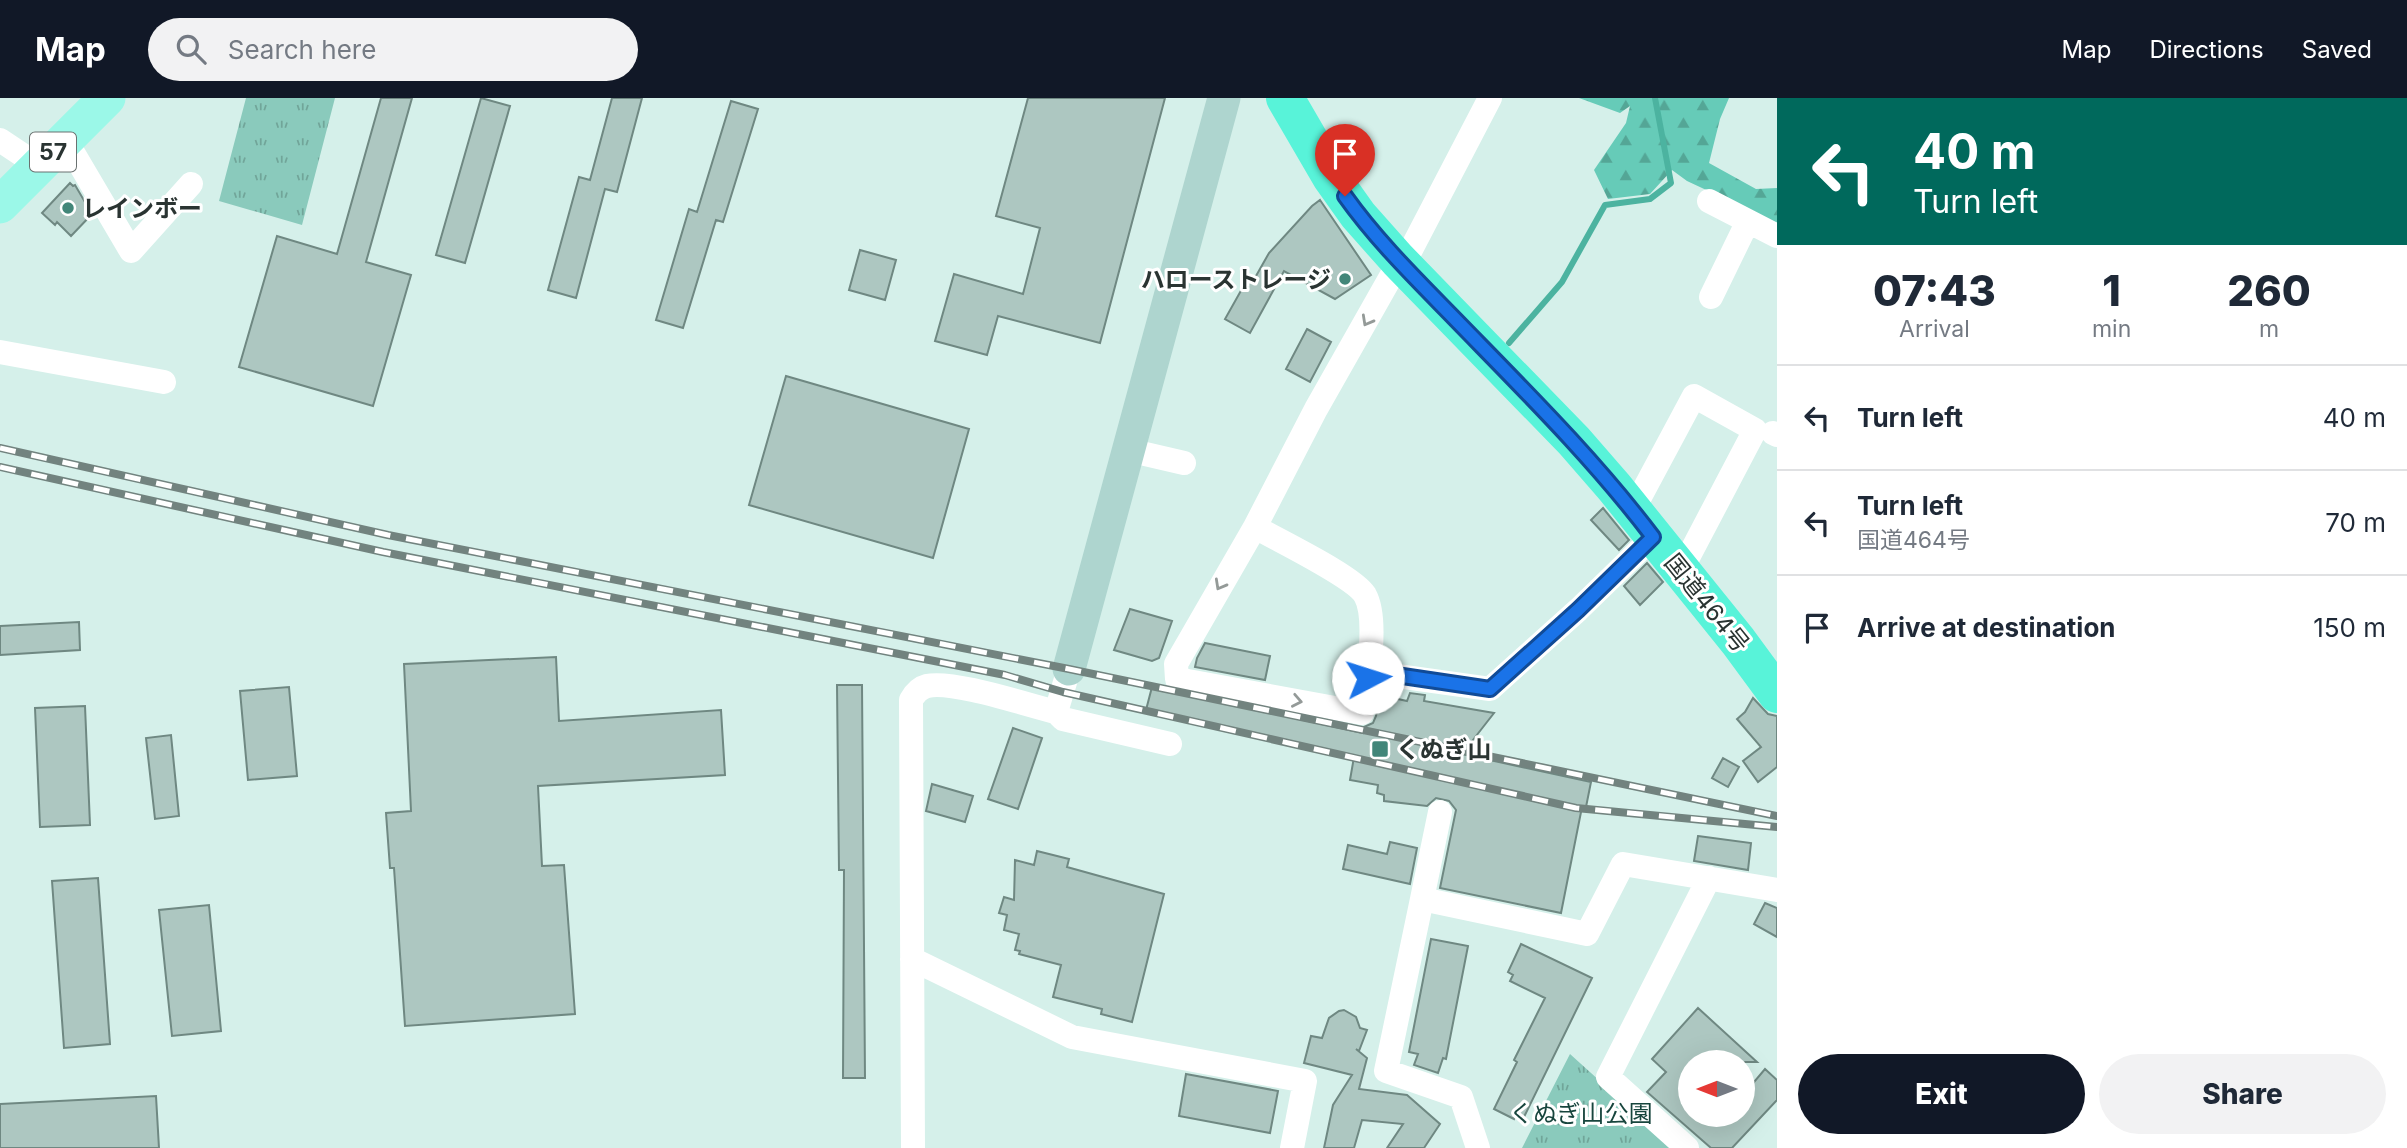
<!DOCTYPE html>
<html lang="en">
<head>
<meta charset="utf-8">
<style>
	:root { --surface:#fff; --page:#f2f2f3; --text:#1f2937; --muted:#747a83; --line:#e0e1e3; --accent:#111827 }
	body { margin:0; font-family:Inter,"Noto Sans JP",sans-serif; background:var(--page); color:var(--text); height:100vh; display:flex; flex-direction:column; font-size:26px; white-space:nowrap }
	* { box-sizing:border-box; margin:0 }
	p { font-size:23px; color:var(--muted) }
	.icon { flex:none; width:38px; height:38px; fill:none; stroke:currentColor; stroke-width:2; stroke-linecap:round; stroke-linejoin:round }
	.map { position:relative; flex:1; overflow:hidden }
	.panel { display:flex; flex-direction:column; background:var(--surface); width:630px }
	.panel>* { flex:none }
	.banner { background:#00695c; color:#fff; overflow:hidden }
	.needle { width:46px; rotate:270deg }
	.buttons { position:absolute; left:1678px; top:952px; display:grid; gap:14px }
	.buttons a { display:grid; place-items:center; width:77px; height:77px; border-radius:50%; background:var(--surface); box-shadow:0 7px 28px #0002; font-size:35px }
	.pin { position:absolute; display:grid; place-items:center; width:60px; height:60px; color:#fff; margin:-72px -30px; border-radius:50% 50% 50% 0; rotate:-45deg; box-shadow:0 0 7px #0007 }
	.pin .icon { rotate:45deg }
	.me { position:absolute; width:77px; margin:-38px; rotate:85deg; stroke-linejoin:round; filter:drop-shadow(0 0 5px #0008) }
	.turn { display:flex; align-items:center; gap:24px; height:147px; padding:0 21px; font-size:32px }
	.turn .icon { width:91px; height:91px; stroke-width:2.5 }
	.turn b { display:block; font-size:49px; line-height:60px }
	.eta { display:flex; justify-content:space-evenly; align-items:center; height:119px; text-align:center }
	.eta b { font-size:42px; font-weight:800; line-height:49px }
	.cta { display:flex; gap:14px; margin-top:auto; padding:14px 21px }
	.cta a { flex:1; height:80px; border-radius:42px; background:var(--accent); color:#fff; font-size:28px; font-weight:800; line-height:80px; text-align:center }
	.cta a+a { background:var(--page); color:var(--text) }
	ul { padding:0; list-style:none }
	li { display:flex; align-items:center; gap:21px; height:105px; padding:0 21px; border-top:2px solid var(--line) }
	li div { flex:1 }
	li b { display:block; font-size:26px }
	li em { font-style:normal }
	header { display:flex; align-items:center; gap:42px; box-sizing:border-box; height:98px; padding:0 35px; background:var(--accent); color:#fff }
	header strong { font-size:33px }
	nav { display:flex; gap:38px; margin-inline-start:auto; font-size:24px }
	.search { width:490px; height:63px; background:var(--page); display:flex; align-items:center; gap:18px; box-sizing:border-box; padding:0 24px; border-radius:38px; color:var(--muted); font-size:26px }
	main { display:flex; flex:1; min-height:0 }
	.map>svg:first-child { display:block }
</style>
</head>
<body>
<header>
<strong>Map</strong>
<div class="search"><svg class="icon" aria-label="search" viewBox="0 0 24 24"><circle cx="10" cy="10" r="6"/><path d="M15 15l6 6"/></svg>Search here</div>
<nav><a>Map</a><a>Directions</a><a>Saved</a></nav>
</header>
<main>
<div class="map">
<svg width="1777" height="1050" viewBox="0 0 1777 1050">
	<defs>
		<pattern id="forest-firs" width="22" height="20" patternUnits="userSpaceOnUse" patternTransform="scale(1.75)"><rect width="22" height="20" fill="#66cbb8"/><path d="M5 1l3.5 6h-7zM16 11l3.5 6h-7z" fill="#54a696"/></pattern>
		<pattern id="park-tufts" width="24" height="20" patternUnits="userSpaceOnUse" patternTransform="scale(1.75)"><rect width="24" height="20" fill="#8acabc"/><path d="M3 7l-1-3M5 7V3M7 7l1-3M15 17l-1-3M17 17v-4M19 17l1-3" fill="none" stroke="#71a599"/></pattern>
	</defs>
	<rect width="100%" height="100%" fill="#d5f0ea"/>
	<!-- forest -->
	<path fill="url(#forest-firs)" d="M 1579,0 L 1729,0 L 1720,21 L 1709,65 L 1756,91 L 1777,90 L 1777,125 L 1687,83 L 1672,72 L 1650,96 L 1608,101 L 1594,72 L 1626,25 L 1630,8 L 1620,15 Z"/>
	<!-- park -->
	<path fill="url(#park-tufts)" d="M 246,0 L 335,0 L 302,127 L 219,103 Z
		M 1570,956 L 1674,1050 L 1522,1050 Z"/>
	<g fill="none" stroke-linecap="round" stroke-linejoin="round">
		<!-- stream -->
		<path stroke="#4cb3a0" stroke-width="6" d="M 1509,245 L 1562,184 L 1605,107 L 1650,101 L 1671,85 L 1655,0"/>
	</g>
	<!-- building -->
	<path fill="#adc7c1" stroke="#6f8882" stroke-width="2" d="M 381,0 L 412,0 L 366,164 L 411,177 L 373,308 L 239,269 L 277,138 L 337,156 Z
		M 481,0 L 510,8 L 465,165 L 436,157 Z
		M 612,0 L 642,0 L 617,94 L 605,91 L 576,200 L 548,192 L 579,79 L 590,82 Z
		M 1028,0 L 1165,0 L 1100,245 L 998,218 L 987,257 L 935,243 L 954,176 L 1023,196 L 1040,130 L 996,118 Z
		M 731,3 L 758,11 L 723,124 L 716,122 L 683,230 L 656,222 L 689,111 L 697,114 Z
		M 70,85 L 73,88 L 75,87 L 92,116 L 71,138 L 57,124 L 55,127 L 42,115 Z
		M 1320,102 L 1371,177 L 1335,201 L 1284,173 L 1250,235 L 1225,221 L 1247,182 L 1252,185 L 1269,155 L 1312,108 Z
		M 860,152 L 896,162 L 885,202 L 849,192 Z
		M 1307,231 L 1331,244 L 1310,284 L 1286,271 Z
		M 786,278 L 969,331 L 933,460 L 749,407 Z
		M 1603,410 L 1629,442 L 1619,452 L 1591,422 Z
		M 1647,465 L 1663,484 L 1640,507 L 1624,488 Z
		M 1130,511 L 1172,523 L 1159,560 L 1152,563 L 1114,552 Z
		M 79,524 L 80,552 L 0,557 L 0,528 Z
		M 1205,545 L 1270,558 L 1265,582 L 1195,569 L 1197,560 Z
		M 556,559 L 559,623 L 721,612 L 725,677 L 538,688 L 542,768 L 564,767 L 575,916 L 405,928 L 394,770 L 390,770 L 386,715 L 411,713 L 404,566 Z
		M 837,587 L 862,587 L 865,980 L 843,980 L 844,772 L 839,772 Z
		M 289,589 L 297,678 L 248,682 L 240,593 Z
		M 1152,589 L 1363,635 L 1364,629 L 1373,625 L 1376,618 L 1380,597 L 1407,603 L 1410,595 L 1425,597 L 1424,603 L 1494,615 L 1462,656 L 1591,684 L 1586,709 L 1582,709 L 1561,815 L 1440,790 L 1456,712 L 1449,703 L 1436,700 L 1427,708 L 1384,703 L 1384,697 L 1377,695 L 1378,687 L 1350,682 L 1354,659 L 1146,612 Z
		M 1753,600 L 1768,616 L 1777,618 L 1777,669 L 1758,684 L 1743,663 L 1761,649 L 1737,621 L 1745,614 Z
		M 85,608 L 90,727 L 40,729 L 35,610 Z
		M 1013,630 L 1042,640 L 1018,711 L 988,701 Z
		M 171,637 L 179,718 L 155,721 L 146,640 Z
		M 1723,660 L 1739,669 L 1728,689 L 1712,680 Z
		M 932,686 L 973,698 L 965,724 L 926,713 Z
		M 1698,738 L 1751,745 L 1748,772 L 1694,763 Z
		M 1390,744 L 1417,750 L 1410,786 L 1343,771 L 1348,747 L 1387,756 Z
		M 1037,753 L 1069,761 L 1067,769 L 1164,796 L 1132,924 L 1101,916 L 1102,911 L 1053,899 L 1061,867 L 1019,856 L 1020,853 L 1015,852 L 1019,836 L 1004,832 L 1007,817 L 999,815 L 1004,799 L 1014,802 L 1015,762 L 1034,767 Z
		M 98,780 L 110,946 L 64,950 L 52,783 Z
		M 1765,805 L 1777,810 L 1777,839 L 1754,826 Z
		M 209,807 L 221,933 L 172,938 L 159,812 Z
		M 1431,841 L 1468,848 L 1446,961 L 1443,960 L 1438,975 L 1414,967 L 1418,956 L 1409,954 Z
		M 1521,846 L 1592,880 L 1523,1021 L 1515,1018 L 1514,1021 L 1494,1011 L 1517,964 L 1514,962 L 1545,900 L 1510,883 L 1513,877 L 1508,874 Z
		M 1698,910 L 1757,964 L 1690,964 L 1690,1017 L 1743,1017 L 1743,997 L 1765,971 L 1777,982 L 1777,1002 L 1732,1050 L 1711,1050 L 1647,994 L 1666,974 L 1652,961 Z
		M 1344,912 L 1356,919 L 1360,930 L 1367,932 L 1359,953 L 1356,951 L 1367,960 L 1359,991 L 1407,997 L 1440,1026 L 1424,1050 L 1387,1050 L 1403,1026 L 1362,1022 L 1354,1050 L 1324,1050 L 1333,1007 L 1352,977 L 1304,965 L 1311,938 L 1322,940 L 1329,920 L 1339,913 Z
		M 1186,976 L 1278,993 L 1270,1035 L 1179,1018 Z
		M 156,998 L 159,1050 L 0,1050 L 0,1006 Z"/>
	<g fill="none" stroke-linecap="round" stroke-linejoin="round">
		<!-- street -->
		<path stroke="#fff" stroke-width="24" d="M 65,41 L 131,153 L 191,86
			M 0,42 L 39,68
			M 1709,103 L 1777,138
			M 1403,167 L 1490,0
			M 1711,199 L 1748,123
			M 0,254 L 164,284
			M 1773,335 L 1777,337
			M 1128,352 L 1184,365
			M 1633,412 L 1694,298 L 1755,332 L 1681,473
			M 1255,429 C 1279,443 1353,478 1365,497 C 1379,522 1367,587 1362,615 L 1177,581 L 1176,566 L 1255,429 L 1316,311 L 1393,175 L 1398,162
			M 1369,574 L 1490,591 L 1578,512 L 1653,439
			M 1056,614 L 1063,621 L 1170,646
			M 1422,801 L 1440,714
			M 912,861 L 1072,939 L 1305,983 L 1292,1050
			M 913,1050 L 911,602 C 915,595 919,590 927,588 C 953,582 1027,607 1056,614 L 1069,571
			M 1478,1050 L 1461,999 L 1386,973 L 1422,801 L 1587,836 L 1623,766 L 1777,792
			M 1687,1050 L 1608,979 L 1709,780"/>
		<!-- secondary -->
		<path stroke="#aed5cf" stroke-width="33" d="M 1069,571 L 1224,0"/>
		<!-- primary -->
		<path stroke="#9bf8e8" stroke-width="37" d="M 0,107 L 107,0"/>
		<!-- highway -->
		<path stroke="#58f3d9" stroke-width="38" d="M 1285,0 L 1331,79 L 1358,117 L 1398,162 L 1574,343 L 1614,389 L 1738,543 L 1777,596"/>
		<!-- rail casing -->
		<g stroke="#72837f" stroke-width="8">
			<path id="rail" d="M 0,350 L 388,437 L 1069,571 L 1777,718
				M 0,369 L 383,454 L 1005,577 L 1063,594 L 1576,710 L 1777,729"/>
		</g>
		<!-- rail -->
		<use href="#rail" stroke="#fff" stroke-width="5" stroke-dasharray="16" stroke-linecap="butt"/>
	</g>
	<!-- one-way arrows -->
	<defs><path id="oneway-chevron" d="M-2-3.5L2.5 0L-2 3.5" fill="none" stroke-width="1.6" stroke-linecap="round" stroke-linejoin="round" transform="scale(1.75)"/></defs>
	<g stroke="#949a98">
		<use href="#oneway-chevron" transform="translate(1367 223) rotate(119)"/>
		<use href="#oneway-chevron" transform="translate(1220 487) rotate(119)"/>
		<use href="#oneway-chevron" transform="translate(1297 603) rotate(11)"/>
	</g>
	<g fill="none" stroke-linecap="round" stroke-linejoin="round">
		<!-- route casing -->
		<g stroke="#114b97" stroke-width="18">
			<path id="route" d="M 1345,98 C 1377,143 1417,182 1455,221 C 1524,292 1594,361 1653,439 L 1578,512 L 1490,591 L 1369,573 L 1368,580"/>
		</g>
		<!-- route -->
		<use href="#route" stroke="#1a73e8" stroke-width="12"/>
	</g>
	<!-- markers -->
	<g fill="#428679" stroke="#fff" stroke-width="2.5">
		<circle cx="68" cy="110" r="7"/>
		<circle cx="1345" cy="181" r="7"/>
		<rect x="1371" y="642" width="18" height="18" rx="3.5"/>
	</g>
	<g text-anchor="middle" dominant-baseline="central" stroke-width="6" stroke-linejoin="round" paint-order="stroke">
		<!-- shield labels -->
		<rect fill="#fff" stroke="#6a7170" stroke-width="2" x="30" y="34.5" width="46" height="39" rx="5"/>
		<g font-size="23" font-weight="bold" fill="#2a3432">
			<text x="53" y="54">57</text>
		</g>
		<!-- poi labels -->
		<g font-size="24" font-weight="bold" fill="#2a3432" stroke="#fff" text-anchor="start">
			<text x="82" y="110">レインボー</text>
			<text x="1331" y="181" text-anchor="end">ハローストレージ</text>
			<text x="1396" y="651">くぬぎ山</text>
		</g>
		<!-- street labels -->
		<g font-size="24" fill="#2a3432" stroke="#fff">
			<text transform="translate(1707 505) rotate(51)">国道464号</text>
		</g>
		<!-- park labels -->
		<g font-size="24" fill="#17453d" stroke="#fff">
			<text x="1581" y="1015">くぬぎ山公園</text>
		</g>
	</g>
</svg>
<div class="buttons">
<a><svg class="needle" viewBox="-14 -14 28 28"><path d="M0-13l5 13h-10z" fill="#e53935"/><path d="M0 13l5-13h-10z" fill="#747a83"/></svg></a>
</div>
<div class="pin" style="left:1345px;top:98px;background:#d93025"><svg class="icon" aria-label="arrive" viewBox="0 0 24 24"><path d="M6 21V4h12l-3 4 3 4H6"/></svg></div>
<svg class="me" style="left:1368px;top:580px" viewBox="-20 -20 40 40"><circle r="19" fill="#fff"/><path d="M0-13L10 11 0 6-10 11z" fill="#1a73e8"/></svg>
</div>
<section class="panel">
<div class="banner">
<div class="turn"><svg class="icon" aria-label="left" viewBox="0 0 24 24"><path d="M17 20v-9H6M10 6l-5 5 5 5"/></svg><div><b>40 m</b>Turn left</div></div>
</div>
<div class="eta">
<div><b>07:43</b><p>Arrival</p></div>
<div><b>1</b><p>min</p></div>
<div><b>260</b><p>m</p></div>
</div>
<ul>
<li><svg class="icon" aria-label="left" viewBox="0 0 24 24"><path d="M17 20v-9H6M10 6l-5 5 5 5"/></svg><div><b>Turn left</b></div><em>40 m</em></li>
<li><svg class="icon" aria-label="left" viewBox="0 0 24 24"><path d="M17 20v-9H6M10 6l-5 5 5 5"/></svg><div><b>Turn left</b><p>国道464号</p></div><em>70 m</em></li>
<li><svg class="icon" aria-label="arrive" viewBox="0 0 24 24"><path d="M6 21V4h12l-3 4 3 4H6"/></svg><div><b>Arrive at destination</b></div><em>150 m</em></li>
</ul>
<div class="cta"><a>Exit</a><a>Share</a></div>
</section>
</main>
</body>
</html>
